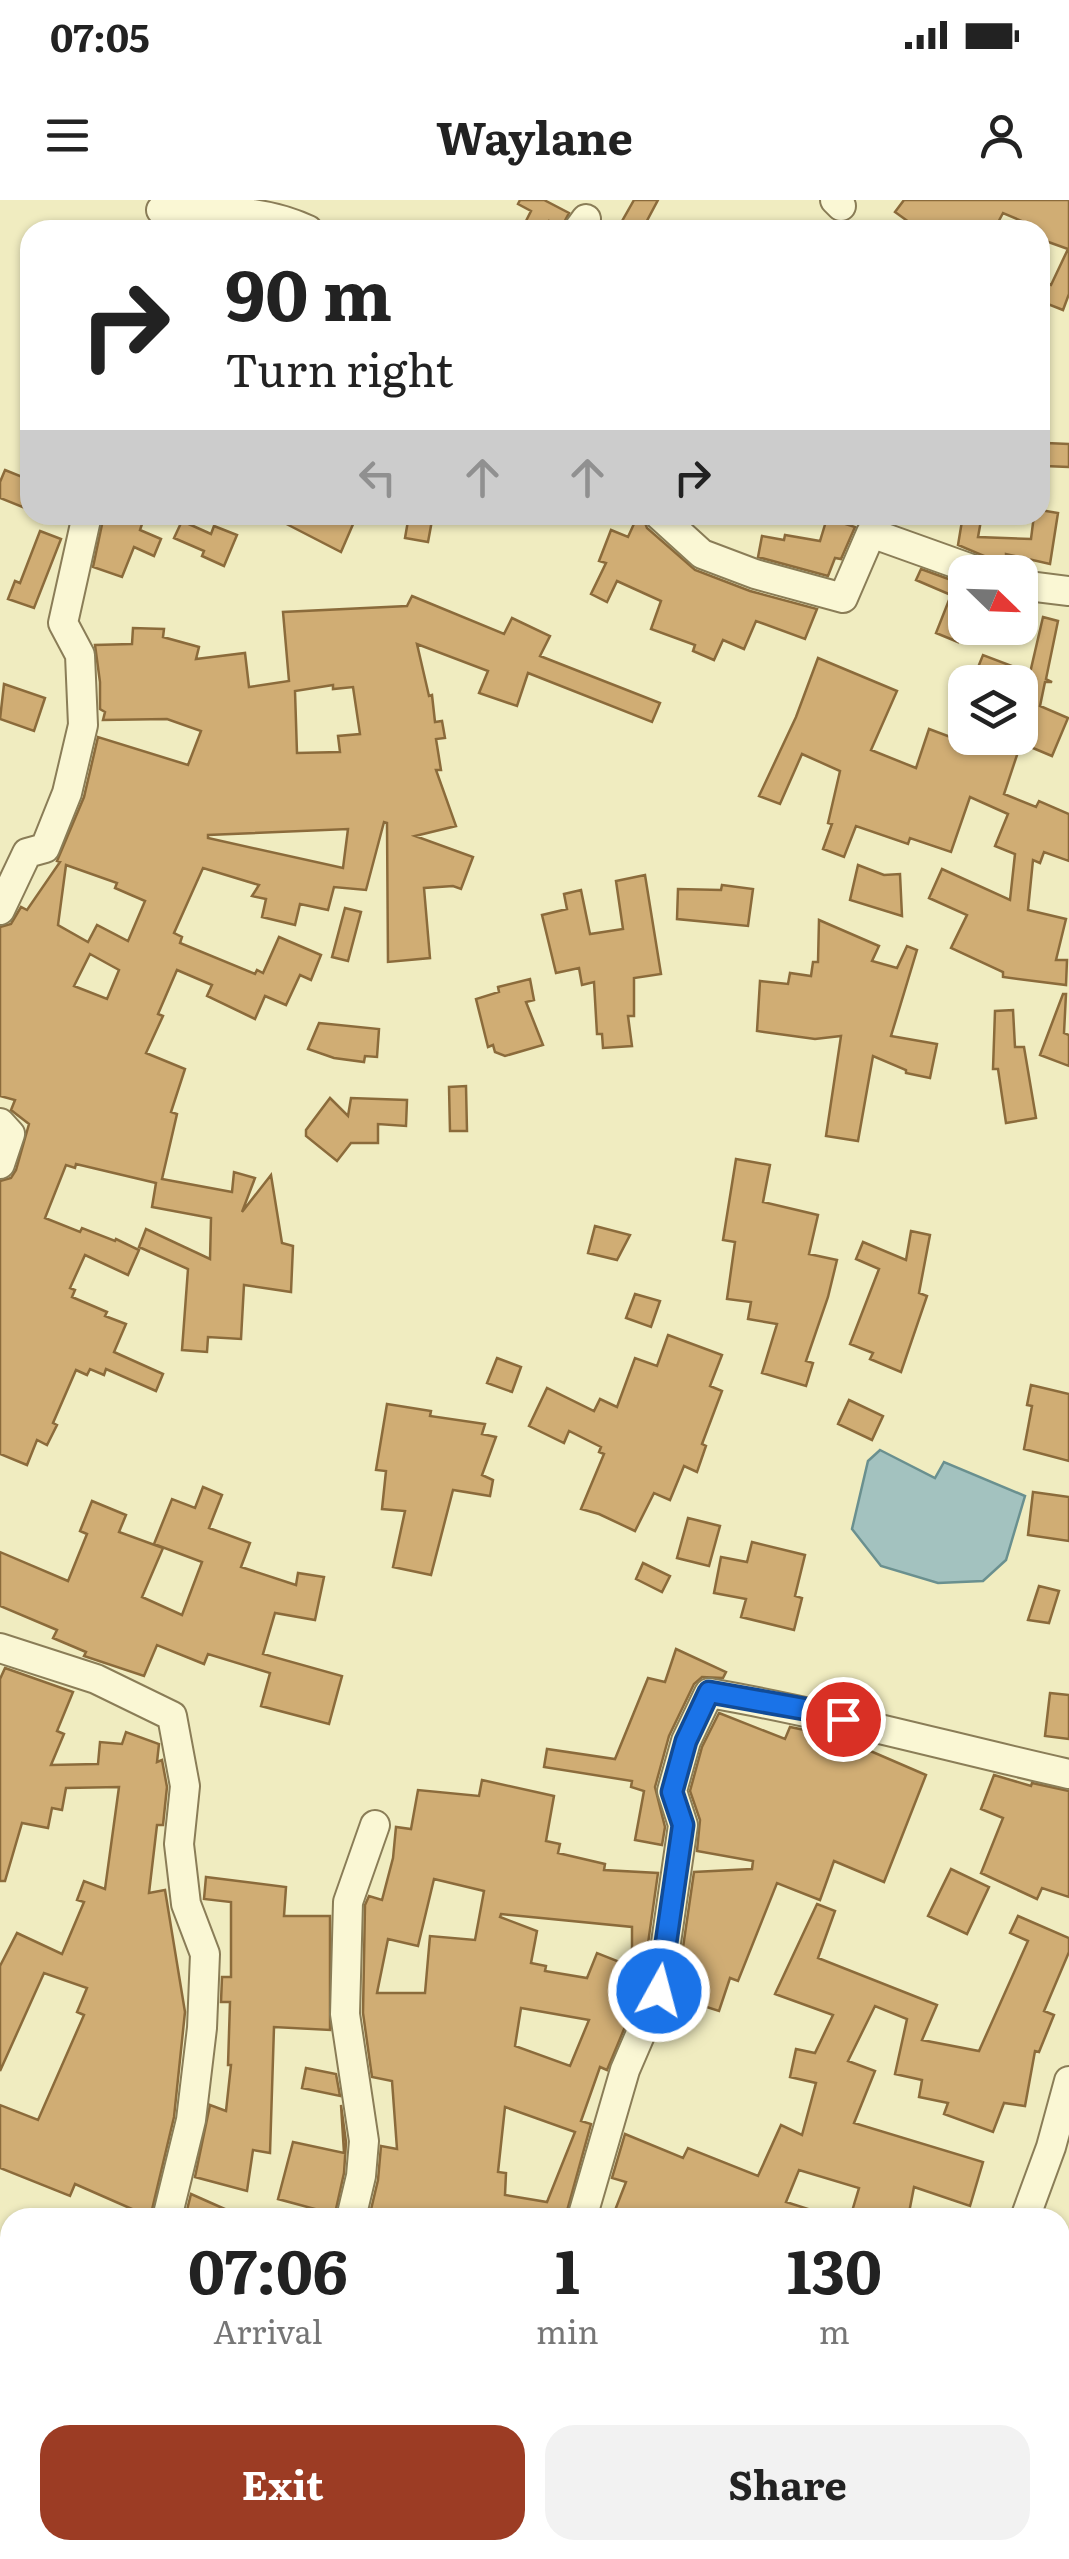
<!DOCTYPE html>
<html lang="en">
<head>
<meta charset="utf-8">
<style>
	:root { --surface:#fff; --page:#f2f2f2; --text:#222; --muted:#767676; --accent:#9c3c24 }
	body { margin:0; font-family:Literata,serif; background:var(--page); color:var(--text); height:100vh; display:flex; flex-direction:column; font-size:38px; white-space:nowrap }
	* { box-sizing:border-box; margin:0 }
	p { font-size:32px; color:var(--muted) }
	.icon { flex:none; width:55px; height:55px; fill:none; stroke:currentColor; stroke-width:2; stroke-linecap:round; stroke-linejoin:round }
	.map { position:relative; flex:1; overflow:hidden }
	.drawer { position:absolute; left:0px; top:2008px; width:1070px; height:352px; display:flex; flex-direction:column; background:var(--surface); border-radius:30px 30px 0 0; box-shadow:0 2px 8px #0004 }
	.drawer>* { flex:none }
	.top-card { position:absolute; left:20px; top:20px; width:1030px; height:305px; border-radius:30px; box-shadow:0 2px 8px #0004; background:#fff; color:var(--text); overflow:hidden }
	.needle { width:65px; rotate:113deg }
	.tools { position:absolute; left:948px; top:355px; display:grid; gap:20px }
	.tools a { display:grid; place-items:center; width:90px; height:90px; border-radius:20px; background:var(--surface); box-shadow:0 2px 8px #0004; font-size:50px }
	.pin { position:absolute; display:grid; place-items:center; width:85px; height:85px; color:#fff; margin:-42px; border:5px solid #fff; border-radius:50%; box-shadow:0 2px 10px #0007 }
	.me { position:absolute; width:110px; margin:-55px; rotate:7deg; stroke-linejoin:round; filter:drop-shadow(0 0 8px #0008) }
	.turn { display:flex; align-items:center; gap:35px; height:210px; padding:0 40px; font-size:45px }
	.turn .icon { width:130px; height:130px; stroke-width:2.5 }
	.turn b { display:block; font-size:70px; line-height:85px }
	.lanes { display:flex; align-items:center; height:95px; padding:0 40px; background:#0003; justify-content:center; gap:50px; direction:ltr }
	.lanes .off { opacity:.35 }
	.eta { display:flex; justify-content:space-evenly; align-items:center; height:170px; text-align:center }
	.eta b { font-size:60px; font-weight:700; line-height:70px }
	.primary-button { display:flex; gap:20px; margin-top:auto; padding:20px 40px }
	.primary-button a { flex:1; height:115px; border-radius:30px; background:var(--accent); color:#fff; font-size:40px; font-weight:700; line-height:115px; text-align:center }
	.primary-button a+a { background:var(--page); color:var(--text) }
	.status { display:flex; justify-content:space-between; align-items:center; height:70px; padding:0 50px; background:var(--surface); direction:ltr }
	.status svg { height:28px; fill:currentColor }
	header { display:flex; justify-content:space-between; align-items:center; height:130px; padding:0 40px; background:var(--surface); font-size:45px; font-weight:700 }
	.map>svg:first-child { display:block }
</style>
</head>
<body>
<div class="status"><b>07:05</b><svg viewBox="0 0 49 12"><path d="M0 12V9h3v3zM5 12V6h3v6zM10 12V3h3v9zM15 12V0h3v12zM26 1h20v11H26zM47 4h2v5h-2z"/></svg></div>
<header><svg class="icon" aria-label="menu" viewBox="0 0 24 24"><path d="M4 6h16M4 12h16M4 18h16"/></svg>Waylane<svg class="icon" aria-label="person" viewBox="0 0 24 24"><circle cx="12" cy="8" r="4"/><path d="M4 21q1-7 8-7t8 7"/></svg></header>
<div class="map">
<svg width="1069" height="2359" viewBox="0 0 1069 2359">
	<rect width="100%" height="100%" fill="#f0ecc0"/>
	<!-- green -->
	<path fill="#bccf93" d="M 1069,2189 L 1069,2359 L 1011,2359 L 1014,2350 L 1060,2350 L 1060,2216 Z"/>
	<!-- water -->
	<path fill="#a3c2bf" stroke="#6a908f" stroke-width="2.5" d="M 880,1250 L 935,1278 L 944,1262 L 1025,1296 L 1006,1360 L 983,1381 L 938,1383 L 881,1366 L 852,1329 L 868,1261 Z"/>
	<!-- building -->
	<path fill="#d0ad74" stroke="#8b6b3b" stroke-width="2.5" fill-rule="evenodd" d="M 520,0 L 544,0 L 569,13 L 561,28 L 549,21 L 544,30 L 539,30 L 525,23 L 531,11 L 518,4 Z
		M 634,0 L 658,0 L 642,30 L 617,30 Z
		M 904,0 L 1069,0 L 1069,94 L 1063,110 L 1040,101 L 1040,81 L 1051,85 L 1068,49 L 1040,39 L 1040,29 L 1003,13 L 994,30 L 920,30 L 895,12 Z
		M 1046,243 L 1069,244 L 1069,267 L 1045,266 Z
		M 5,270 L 30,280 L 30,310 L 0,298 L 0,282 Z
		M 1040,310 L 1058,313 L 1050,364 L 1006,354 L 1006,360 L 991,359 L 958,345 L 963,315 L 982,315 L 978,337 L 1031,339 L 1034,315 L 1040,315 Z
		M 104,315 L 145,315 L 140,330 L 161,339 L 154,356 L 134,347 L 122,377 L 93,367 Z
		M 269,315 L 357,315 L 341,352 Z
		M 409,315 L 433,315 L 428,342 L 405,338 Z
		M 638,315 L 642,315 L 647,328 L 695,370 L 750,391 L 817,409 L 805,439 L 756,421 L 744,449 L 723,440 L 714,460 L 693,451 L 695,445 L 651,429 L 661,401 L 617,381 L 607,402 L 591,394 L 606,363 L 599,361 L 611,330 L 628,337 Z
		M 827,318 L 855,327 L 841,359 L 835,358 L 828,376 L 758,357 L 762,336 L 784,340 L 785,335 L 820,341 Z
		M 182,321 L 211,334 L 214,326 L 237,335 L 224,366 L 202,356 L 204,351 L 174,338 Z
		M 40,331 L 61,339 L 34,408 L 8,399 L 15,381 L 20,383 Z
		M 921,369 L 965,385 L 965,424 L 958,442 L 936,433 L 951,395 L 916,380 Z
		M 412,396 L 504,434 L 512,418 L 550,436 L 540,456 L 660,503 L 652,522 L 528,473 L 517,506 L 479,493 L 488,471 L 417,444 L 429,496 L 432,495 L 435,522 L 442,521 L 445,538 L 436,539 L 441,570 L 436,570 L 456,626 L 415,636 L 473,657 L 461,689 L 453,686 L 424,688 L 430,758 L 388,762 L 387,623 L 384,622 L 366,690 L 334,687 L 328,710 L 300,704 L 295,725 L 262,717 L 266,699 L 252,696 L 259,685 L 203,668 L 174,733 L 182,737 L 180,743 L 255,774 L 257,770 L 263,773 L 279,737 L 321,755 L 311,780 L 300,775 L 286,805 L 265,796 L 255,819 L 207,796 L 212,785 L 177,770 L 158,814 L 163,816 L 146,853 L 185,869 L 171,912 L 177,914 L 162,979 L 232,992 L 234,972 L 255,978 L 242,1012 L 271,975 L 282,1043 L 293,1046 L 291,1092 L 244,1085 L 241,1139 L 208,1137 L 207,1152 L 182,1150 L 188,1069 L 139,1047 L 146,1029 L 210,1059 L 211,1018 L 152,1007 L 156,983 L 76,964 L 75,968 L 66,965 L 45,1018 L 80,1032 L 82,1028 L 115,1041 L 116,1039 L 139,1050 L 128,1075 L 85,1055 L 70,1088 L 75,1090 L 72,1097 L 107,1112 L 105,1116 L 126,1124 L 114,1152 L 163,1174 L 156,1191 L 106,1169 L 104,1175 L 90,1169 L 87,1175 L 76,1170 L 53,1223 L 57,1225 L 47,1245 L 37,1240 L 27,1265 L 0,1254 L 0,981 L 11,978 L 16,970 L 29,924 L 11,910 L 15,900 L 0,896 L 0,727 L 11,724 L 21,707 L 27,710 L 60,662 L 57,661 L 84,597 L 98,537 L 188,565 L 201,531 L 167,519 L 103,520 L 105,512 L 100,509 L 100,482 L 95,445 L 132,444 L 133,428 L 164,429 L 163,437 L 199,447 L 196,459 L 245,453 L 249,487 L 289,481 L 283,412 L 407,406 ZM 333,485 L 333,489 L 353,487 L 360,534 L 338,536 L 340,552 L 297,553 L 295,491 ZM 348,629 L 343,668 L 208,638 L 208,635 ZM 66,665 L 117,683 L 115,688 L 145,701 L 128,741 L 97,725 L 88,742 L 58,725 ZM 90,754 L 119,770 L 107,799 L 74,786 Z
		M 1043,417 L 1058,421 L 1046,479 L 1052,482 L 1045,482 L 1040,506 L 1068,518 L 1052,556 L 1021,543 L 1004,594 L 1036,607 L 1039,601 L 1069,614 L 1069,661 L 1044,652 L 1040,663 L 1033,660 L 1028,710 L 1066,719 L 1056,760 L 1067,760 L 1066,785 L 1003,777 L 1003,772 L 951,748 L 967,715 L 929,698 L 942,669 L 1010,700 L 1015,654 L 995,646 L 1008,614 L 970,597 L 951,652 L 910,638 L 908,644 L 856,626 L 844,657 L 823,649 L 832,624 L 828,623 L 840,571 L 802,554 L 780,604 L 759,596 L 796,517 L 818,458 L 897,491 L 871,550 L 916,568 L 929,529 L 953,538 L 1020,538 L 1020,482 L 972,482 L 983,455 L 1030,473 Z
		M 4,484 L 45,498 L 34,531 L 0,519 Z
		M 858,665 L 884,675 L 900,674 L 902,716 L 850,700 Z
		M 645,675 L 661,774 L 634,778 L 634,816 L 628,816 L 632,846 L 603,848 L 602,834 L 597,834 L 594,782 L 582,785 L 579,768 L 556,773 L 542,715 L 567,709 L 564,694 L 581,690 L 590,734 L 623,729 L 616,681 Z
		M 722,685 L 753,689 L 748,726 L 677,719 L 678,689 L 721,690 Z
		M 345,708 L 361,712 L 348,761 L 332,757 Z
		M 819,720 L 879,746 L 872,761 L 897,768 L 907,746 L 917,750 L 891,836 L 937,844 L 930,878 L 906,873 L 906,870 L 873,856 L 858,941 L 826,936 L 841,836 L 815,839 L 757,831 L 760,781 L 788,784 L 790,773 L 811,776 L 813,762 L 818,762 Z
		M 530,779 L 534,800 L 526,802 L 543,845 L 505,856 L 495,852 L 493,845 L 488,847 L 476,799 L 499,792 L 498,787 Z
		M 1063,794 L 1066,794 L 1064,833 L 1069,835 L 1069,866 L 1040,855 Z
		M 1013,810 L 1015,847 L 1024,847 L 1036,918 L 1006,923 L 998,869 L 993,869 L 995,811 Z
		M 319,823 L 379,829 L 377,857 L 365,856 L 364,862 L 334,858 L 308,849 Z
		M 466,886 L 467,931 L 450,931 L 449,887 Z
		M 330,898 L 348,916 L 351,898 L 407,900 L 406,926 L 378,924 L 378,943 L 351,943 L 337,961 L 306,936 L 306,930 Z
		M 736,959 L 770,965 L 763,1002 L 818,1015 L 809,1054 L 837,1060 L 828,1097 L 806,1161 L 813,1163 L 806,1186 L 762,1173 L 777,1124 L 748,1119 L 751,1102 L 727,1099 L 735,1042 L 723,1040 Z
		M 595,1026 L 630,1035 L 617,1060 L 588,1053 Z
		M 911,1031 L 930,1035 L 919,1093 L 927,1096 L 901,1172 L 870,1159 L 873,1153 L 850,1144 L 879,1069 L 856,1059 L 863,1042 L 906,1060 Z
		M 635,1094 L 660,1101 L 651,1127 L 626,1118 Z
		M 668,1135 L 722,1155 L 710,1186 L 722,1191 L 702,1244 L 706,1246 L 697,1272 L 684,1266 L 670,1300 L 654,1293 L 635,1331 L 599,1314 L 581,1309 L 604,1254 L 599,1252 L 601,1247 L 569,1231 L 564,1243 L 529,1226 L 547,1188 L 594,1211 L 600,1199 L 617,1207 L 635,1158 L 657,1166 Z
		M 497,1158 L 521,1167 L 512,1192 L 487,1183 Z
		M 1031,1185 L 1069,1194 L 1069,1261 L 1024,1249 L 1032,1206 L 1027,1205 Z
		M 849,1200 L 883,1216 L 872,1240 L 838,1224 Z
		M 387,1204 L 431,1211 L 430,1216 L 485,1224 L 482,1234 L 496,1237 L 482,1275 L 493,1280 L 490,1296 L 453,1290 L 431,1375 L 393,1367 L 405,1311 L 382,1309 L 386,1271 L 376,1270 Z
		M 203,1287 L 222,1295 L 209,1328 L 250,1343 L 241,1367 L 296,1385 L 298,1373 L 324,1377 L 315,1420 L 275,1413 L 263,1454 L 342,1476 L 329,1524 L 261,1506 L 270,1473 L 208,1454 L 204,1464 L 157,1445 L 144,1476 L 84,1456 L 86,1452 L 53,1438 L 57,1430 L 0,1406 L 0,1352 L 68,1381 L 87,1334 L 80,1331 L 92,1301 L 126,1315 L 119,1332 L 163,1348 L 142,1397 L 182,1415 L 202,1362 L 154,1344 L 172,1299 L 195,1308 Z
		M 1033,1292 L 1069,1297 L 1069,1341 L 1028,1335 Z
		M 688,1318 L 720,1326 L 709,1366 L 677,1358 Z
		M 752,1342 L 805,1355 L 795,1396 L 802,1398 L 794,1430 L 741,1417 L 746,1399 L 714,1393 L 721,1357 L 747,1362 Z
		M 643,1363 L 670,1376 L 662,1392 L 636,1379 Z
		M 1039,1386 L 1059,1391 L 1049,1423 L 1028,1420 Z
		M 676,1449 L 726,1472 L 723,1478 L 702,1477 L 694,1484 L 669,1536 L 655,1587 L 665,1627 L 662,1645 L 635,1640 L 644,1591 L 631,1587 L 632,1581 L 544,1567 L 547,1549 L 615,1559 L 648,1478 L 665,1482 Z
		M 5,1468 L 73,1492 L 57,1531 L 64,1534 L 51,1565 L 98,1564 L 100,1542 L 122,1544 L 126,1532 L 159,1544 L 157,1562 L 162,1560 L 167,1587 L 163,1625 L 157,1625 L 149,1693 L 165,1690 L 185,1812 L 174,1917 L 150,2018 L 129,2018 L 132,2009 L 75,1984 L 70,1996 L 0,1968 L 0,1905 L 38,1920 L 84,1815 L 77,1812 L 87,1788 L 44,1773 L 0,1871 L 0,1766 L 17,1733 L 62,1754 L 84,1702 L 77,1700 L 84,1681 L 105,1689 L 119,1587 L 66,1588 L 62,1610 L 52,1608 L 48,1628 L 22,1623 L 5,1681 L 0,1681 L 0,1479 Z
		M 1050,1493 L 1069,1495 L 1069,1539 L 1045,1536 Z
		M 719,1513 L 785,1539 L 790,1527 L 838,1537 L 926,1575 L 884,1682 L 834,1661 L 820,1700 L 777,1683 L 738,1781 L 730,1778 L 719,1811 L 694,1803 L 702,1778 L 679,1775 L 694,1672 L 752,1669 L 753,1661 L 697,1651 L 700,1620 L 690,1591 L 702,1547 Z
		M 994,1575 L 1031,1586 L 1032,1583 L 1069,1591 L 1069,1697 L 1042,1688 L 1037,1699 L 981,1673 L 1003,1618 L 981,1609 Z
		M 482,1580 L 554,1596 L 546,1641 L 560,1644 L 558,1653 L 605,1664 L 604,1670 L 658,1673 L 642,1786 L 607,1870 L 600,1867 L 581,1921 L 591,1924 L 565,2018 L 505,2012 L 503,2018 L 369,2018 L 378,1980 L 381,1946 L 397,1949 L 392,1881 L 372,1877 L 363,1813 L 365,1705 L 369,1696 L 382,1700 L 393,1658 L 396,1627 L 411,1629 L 418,1590 L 479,1596 ZM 434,1679 L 484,1691 L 475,1740 L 430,1736 L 425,1793 L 377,1793 L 388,1739 L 418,1746 ZM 501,1714 L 632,1727 L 632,1767 L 597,1753 L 587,1778 L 545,1771 L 546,1766 L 531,1763 L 537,1731 L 500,1717 ZM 521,1808 L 589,1820 L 570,1866 L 515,1846 ZM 505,1907 L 575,1932 L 547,2002 L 505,1995 L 506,1973 L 498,1972 Z
		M 951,1669 L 989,1687 L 967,1734 L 928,1716 Z
		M 206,1677 L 286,1687 L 284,1716 L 330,1716 L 330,1830 L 274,1827 L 270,1953 L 253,1950 L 247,1991 L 195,1977 L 210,1905 L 226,1911 L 231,1865 L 228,1865 L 230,1802 L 221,1802 L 222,1777 L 231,1777 L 231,1702 L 204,1699 Z
		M 817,1704 L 835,1711 L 818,1758 L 937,1805 L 922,1840 L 979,1851 L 1028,1741 L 1010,1733 L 1018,1716 L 1069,1738 L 1069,1752 L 1044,1811 L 1054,1815 L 1039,1852 L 1035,1851 L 1025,1906 L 1004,1903 L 993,1932 L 944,1914 L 948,1903 L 919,1897 L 922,1880 L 895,1874 L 907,1819 L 875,1806 L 848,1861 L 875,1871 L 854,1923 L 983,1962 L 970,2006 L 914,1987 L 908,2018 L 850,2018 L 859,1988 L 799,1970 L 786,2002 L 824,2014 L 823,2018 L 612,2018 L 626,1982 L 612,1978 L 625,1934 L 683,1958 L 688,1948 L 758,1976 L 781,1925 L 802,1935 L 816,1883 L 790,1877 L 796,1849 L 815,1853 L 833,1815 L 775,1794 Z
		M 306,1868 L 336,1874 L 340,1896 L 302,1888 Z
		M 341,1905 L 346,1942 L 344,1973 L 334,2018 L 328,2018 L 330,2013 L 278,1999 L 293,1942 L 344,1953 Z
		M 191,1994 L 245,2018 L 185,2018 Z"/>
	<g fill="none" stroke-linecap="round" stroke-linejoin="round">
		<!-- service casing -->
		<g stroke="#8a7d57" stroke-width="19">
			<path id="service" d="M 1060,2183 L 1069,2158
				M 996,2359 L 1000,2350"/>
		</g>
		<!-- minor casing -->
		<g stroke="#8a7d57" stroke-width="32">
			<path id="minor" d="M 835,0 L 841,6
				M 161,10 C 212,11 261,8 308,30
				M 578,30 L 586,19
				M 659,315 L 702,354 L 755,374 L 843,398 L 871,333 L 980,372
				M 1020,385 L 1069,391
				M 0,710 L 27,653 L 45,648 L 67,593 L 83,525 L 80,455 L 63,423 L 87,315
				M 0,923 L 10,934 L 0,964
				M 0,1448 L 96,1479 L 172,1516 L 185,1586 L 179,1644 L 186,1704 L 205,1754 L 202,1828 L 191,1920 L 167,2018
				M 351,2018 L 361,1976 L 364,1941 L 345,1814 L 348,1702 L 375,1625
				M 582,2018 L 625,1870 L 659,1791 L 683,1625 L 672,1591 L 686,1541 L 709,1493 C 830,1514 949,1547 1069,1574
				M 1025,2018 L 1051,1947 L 1069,1881
				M 0,2102 C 8,2116 3,2133 10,2145
				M 90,2359 L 92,2350
				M 939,2359 L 941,2350"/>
		</g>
		<!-- service -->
		<use href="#service" stroke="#faf7d4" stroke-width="14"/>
		<!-- minor -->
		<use href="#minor" stroke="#faf7d4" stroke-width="28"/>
	</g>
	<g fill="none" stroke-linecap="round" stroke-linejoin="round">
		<!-- route casing -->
		<g stroke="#114b97" stroke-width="25">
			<path id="route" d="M 659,1791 L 683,1625 L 672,1592 L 686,1541 L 709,1492 L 810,1510 L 843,1519"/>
		</g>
		<!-- route -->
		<use href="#route" stroke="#1a73e8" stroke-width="18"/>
	</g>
</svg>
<div class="tools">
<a><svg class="needle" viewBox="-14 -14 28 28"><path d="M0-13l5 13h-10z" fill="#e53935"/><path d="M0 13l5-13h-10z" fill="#767676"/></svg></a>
<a><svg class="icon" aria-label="layers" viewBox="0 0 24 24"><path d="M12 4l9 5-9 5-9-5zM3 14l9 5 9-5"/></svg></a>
</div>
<div class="pin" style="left:843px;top:1519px;background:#d93025"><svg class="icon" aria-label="arrive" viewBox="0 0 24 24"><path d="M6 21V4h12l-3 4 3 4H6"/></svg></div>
<svg class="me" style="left:659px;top:1791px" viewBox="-20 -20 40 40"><circle r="17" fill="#1a73e8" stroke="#fff" stroke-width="3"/><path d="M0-11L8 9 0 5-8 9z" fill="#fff"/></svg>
<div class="top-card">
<div class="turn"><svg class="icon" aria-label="right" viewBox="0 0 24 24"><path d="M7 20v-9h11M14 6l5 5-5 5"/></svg><div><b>90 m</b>Turn right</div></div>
<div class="lanes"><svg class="icon off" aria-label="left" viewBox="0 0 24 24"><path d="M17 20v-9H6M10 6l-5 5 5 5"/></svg><svg class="icon off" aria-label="ahead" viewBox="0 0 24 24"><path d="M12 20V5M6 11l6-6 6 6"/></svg><svg class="icon off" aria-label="ahead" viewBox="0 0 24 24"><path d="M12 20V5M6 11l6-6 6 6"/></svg><svg class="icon" aria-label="right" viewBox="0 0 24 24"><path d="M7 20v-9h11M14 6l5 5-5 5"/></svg></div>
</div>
<section class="drawer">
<div class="eta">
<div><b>07:06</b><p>Arrival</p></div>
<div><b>1</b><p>min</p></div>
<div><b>130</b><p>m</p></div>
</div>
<div class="primary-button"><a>Exit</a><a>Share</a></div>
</section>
</div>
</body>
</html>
